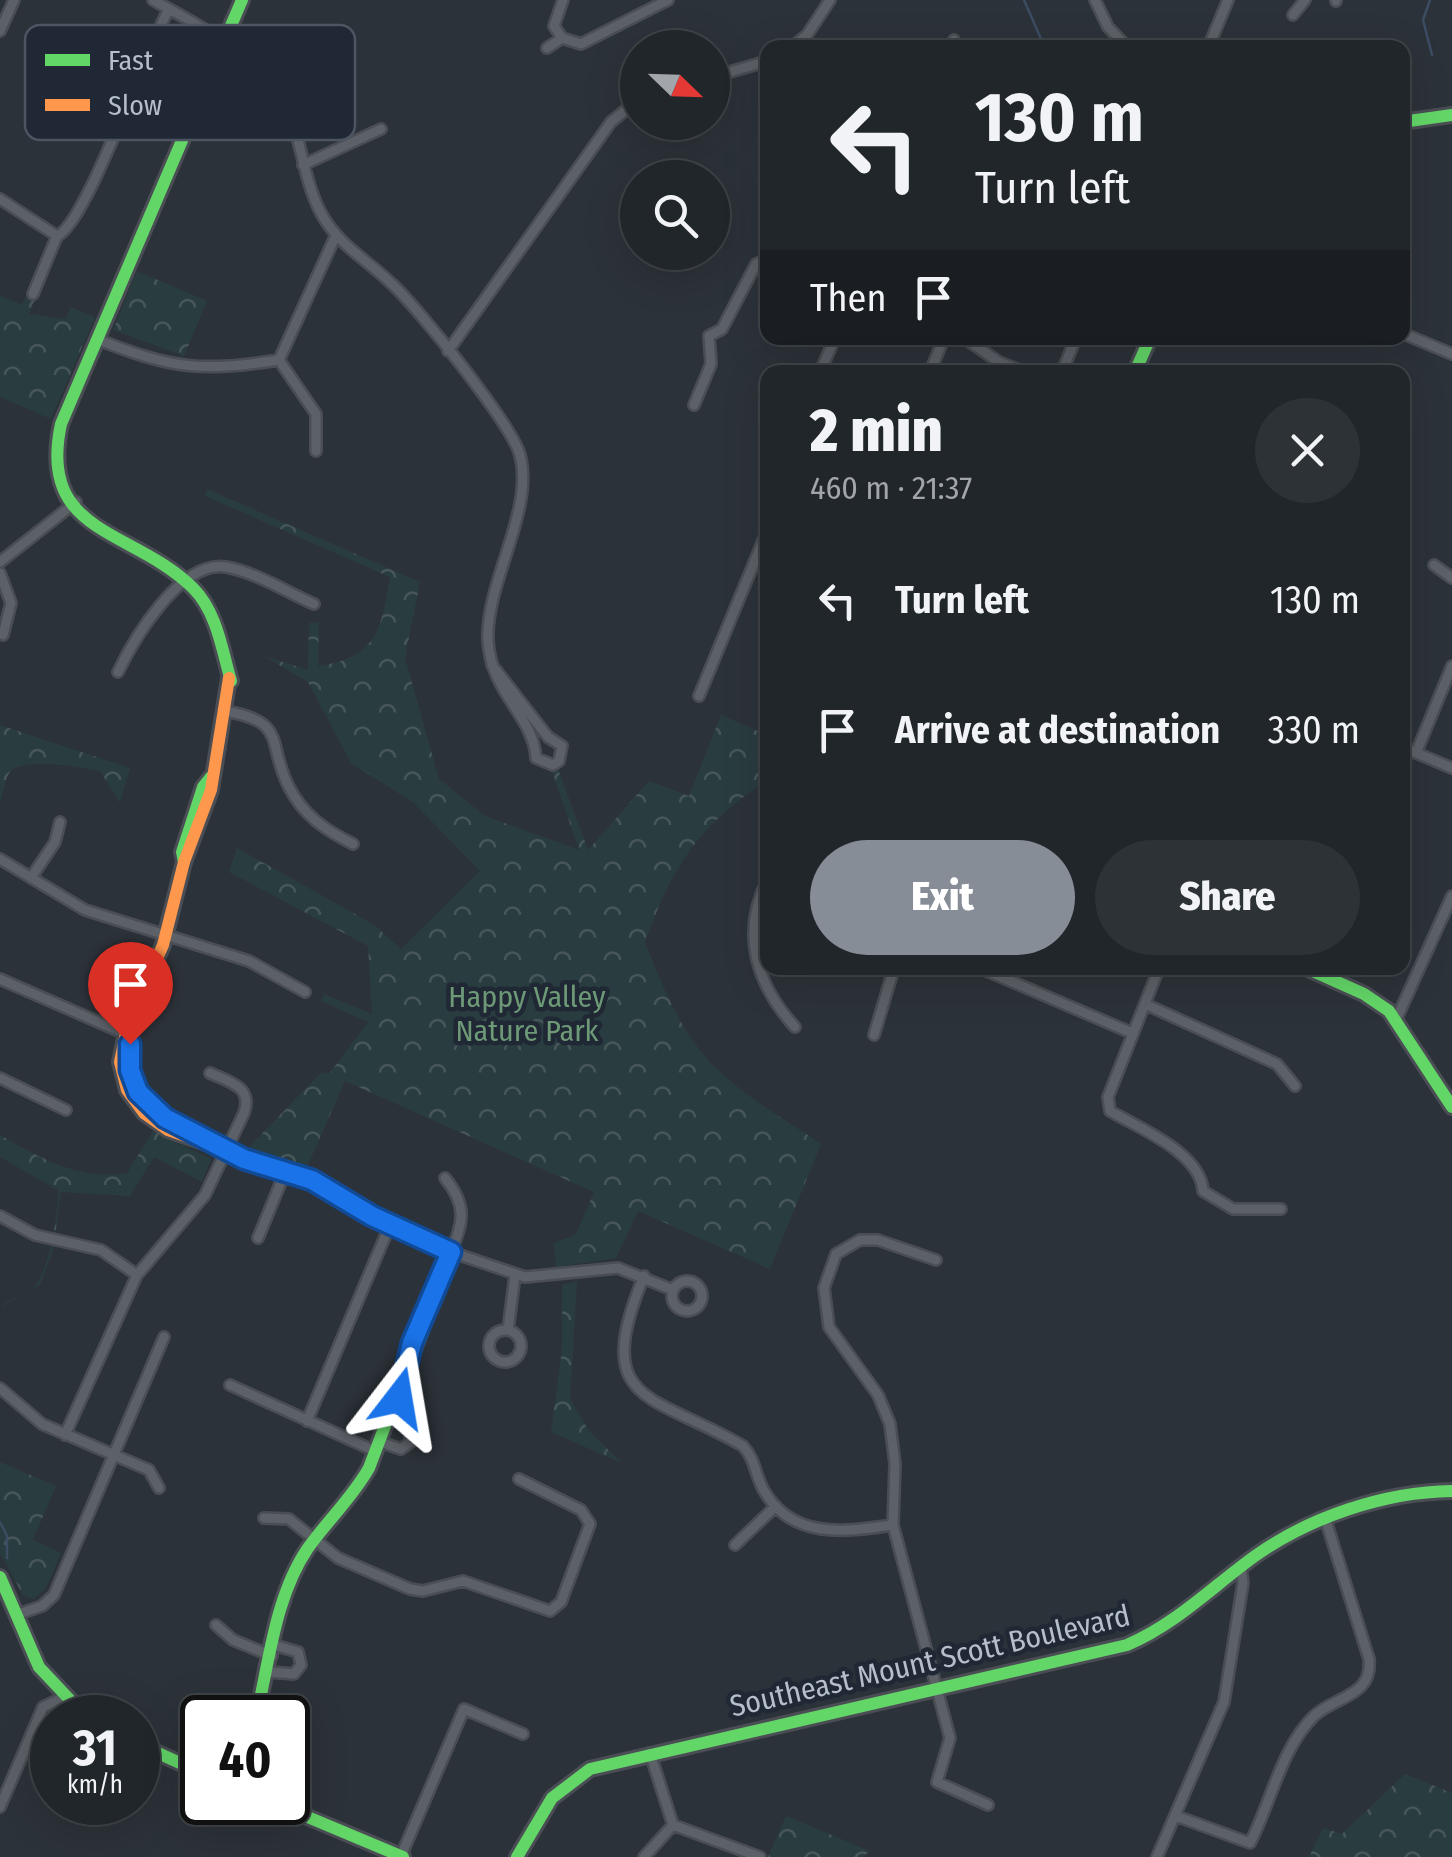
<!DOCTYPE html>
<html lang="en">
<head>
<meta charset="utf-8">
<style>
	:root { --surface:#21262b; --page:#2d3237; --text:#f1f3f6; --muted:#a2a5a9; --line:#3e4347; --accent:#868d97 }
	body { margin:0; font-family:"Fira Sans Condensed",sans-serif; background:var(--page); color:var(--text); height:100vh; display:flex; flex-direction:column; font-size:38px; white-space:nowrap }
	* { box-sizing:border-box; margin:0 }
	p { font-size:32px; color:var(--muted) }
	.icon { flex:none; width:55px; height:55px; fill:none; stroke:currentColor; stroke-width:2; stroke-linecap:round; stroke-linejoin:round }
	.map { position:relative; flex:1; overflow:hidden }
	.details { position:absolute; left:760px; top:365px; width:650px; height:610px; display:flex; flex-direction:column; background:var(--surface); border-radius:20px; box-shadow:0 10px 40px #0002,0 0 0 2px var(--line) }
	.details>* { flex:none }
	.banner { position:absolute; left:760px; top:40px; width:650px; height:305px; border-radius:20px; box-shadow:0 10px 40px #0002,0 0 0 2px var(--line); background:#21262b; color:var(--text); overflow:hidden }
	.needle { width:65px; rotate:113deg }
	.fabs { position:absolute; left:620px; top:30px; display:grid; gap:20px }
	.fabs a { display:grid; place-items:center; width:110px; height:110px; border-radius:50%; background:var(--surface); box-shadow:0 10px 40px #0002,0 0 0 2px var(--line); font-size:50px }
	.speed { position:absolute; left:30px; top:1695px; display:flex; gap:20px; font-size:50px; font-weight:700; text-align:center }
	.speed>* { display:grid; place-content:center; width:130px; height:130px; border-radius:50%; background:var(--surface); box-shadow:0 10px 40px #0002,0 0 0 2px var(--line); line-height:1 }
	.speed small { font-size:25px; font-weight:400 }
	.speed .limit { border:5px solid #111; border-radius:15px; background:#fff; color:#111 }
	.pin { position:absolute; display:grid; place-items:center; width:85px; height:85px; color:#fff; margin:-102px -42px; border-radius:50% 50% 50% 0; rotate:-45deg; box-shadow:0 0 10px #0007 }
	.pin .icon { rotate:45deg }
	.me { position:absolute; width:110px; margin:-55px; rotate:14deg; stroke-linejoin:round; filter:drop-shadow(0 0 8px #0008) }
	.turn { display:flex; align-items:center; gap:35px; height:210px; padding:0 50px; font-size:45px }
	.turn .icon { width:130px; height:130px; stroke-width:2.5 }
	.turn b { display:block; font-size:70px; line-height:85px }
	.then { display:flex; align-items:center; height:95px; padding:0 50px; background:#0003; gap:20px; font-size:38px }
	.round { display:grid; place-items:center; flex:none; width:105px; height:105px; border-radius:52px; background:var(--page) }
	.summary { display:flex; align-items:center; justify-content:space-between; height:170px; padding:0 50px }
	h1 { font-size:60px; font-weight:800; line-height:75px }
	.primary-button { display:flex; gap:20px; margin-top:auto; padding:20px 50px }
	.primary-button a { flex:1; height:115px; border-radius:60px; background:var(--accent); color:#fff; font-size:40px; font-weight:800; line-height:115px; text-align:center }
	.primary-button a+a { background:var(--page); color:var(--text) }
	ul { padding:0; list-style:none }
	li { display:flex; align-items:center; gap:30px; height:130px; padding:0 50px }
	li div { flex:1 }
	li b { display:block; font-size:38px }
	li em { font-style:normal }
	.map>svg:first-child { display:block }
</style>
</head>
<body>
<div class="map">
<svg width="1452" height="1857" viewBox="0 0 1452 1857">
	<defs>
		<pattern id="forest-crowns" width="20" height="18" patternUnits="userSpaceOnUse" patternTransform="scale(2.5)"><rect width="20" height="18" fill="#293c3f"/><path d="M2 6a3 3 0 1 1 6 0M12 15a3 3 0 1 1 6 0" fill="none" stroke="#465659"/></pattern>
	</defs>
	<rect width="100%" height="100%" fill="#2c3239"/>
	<!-- forest -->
	<path fill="url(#forest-crowns)" d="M 137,271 L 207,301 L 184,356 L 113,330 Z
		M 27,294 L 36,298 L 29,314 L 65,319 L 71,307 L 95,317 L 51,419 L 0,397 L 0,296 L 22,305 Z
		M 207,489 L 420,582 L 405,658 L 439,779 L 485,816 L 579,850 L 552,771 L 558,769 L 588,850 L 649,781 L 689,796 L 721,715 L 767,735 L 767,781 C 700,823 670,869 645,943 C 661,981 676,1022 703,1054 C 734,1091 781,1117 821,1144 L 770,1269 L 638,1211 L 616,1258 L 556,1267 L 554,1243 L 576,1234 L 594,1192 L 345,1081 L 307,1167 L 247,1149 L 322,1072 L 329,1074 L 368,1022 L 321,1001 L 324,994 L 372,1014 L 368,946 L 229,872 L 237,848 L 373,924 L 401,949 L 480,871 L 414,803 L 351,763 L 308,682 L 264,656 L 308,670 L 309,623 L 319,622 L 318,666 C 377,658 381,630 390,577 L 205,496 Z
		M 0,725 L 130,768 L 120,803 L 100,771 C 82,768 23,756 10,772 C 4,780 3,795 0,804 Z
		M 153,1131 L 211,1159 L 202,1182 L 154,1157 L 130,1196 L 61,1192 L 53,1250 L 40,1285 L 0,1308 C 8,1299 24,1296 33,1288 C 49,1274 59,1210 58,1190 L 0,1157 L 0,1135 C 40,1158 80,1181 127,1173 Z
		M 577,1281 L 570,1399 L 589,1431 L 622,1463 L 551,1432 L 562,1349 L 562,1285 Z
		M 0,1462 L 56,1486 L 33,1540 L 61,1553 L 46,1588 L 34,1599 L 23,1595 L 0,1553 Z
		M 1405,1774 L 1452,1793 L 1452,1857 L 1309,1857 L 1323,1828 L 1342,1834 Z
		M 786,1816 L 870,1851 L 863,1857 L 768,1857 Z"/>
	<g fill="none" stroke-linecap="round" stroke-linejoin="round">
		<!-- stream -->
		<path stroke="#3b4c63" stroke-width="2.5" d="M 1024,0 L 1045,48
			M 1430,0 L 1423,20 L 1432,55
			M 0,1522 L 7,1536 L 7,1558"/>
		<!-- street casing -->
		<g stroke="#4a4e54" stroke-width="14">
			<path id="street" d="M 153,0 C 194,23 240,46 272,82 C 304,119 298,181 327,223 C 344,248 372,264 393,285 C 419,309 512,425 520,455 C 535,510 485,583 488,641 C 491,693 534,717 536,758 L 553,765 L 559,761 L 562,746 L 548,737 L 492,665
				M 563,0 L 554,26 L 562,38 L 581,44 L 668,0
				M 1095,0 L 1108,27 L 1128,48
				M 1336,0 L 1336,1
				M 1293,15 L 1305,0
				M 0,31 L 14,0
				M 547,48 L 562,38
				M 791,48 L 807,35 L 830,0
				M 951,48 L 954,40
				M 1208,48 L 1228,0
				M 712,77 L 768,61
				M 303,165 L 381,129
				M 0,199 L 57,236
				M 57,236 C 87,223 146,49 169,9
				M 33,294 L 57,236
				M 1402,333 L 1452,354
				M 964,338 L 999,362 L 1024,372
				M 99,340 C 173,369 200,372 279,360 L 336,235
				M 448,351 L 611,122 L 638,100
				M 279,360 L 316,414 L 316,451
				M 820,372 L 835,338
				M 930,372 L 944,338
				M 1062,372 L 1076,338
				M 694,405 L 711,364 L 709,336 L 722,329 L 756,264 L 768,259
				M 0,562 L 76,502
				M 1434,565 L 1452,578
				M 0,573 L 11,603 L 3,635
				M 118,672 C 134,639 180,560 226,567 C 255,572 287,592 314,604
				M 699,696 L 768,529
				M 225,711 C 289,722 266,743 289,787 C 303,815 325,830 353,844
				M 1402,747 L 1452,768
				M 1416,753 L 1452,666
				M 0,859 L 85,910 L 249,961 L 305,992
				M 31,878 L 55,842 L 60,822
				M 768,879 C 740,933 756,984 795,1027
				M 980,968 L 1132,1033
				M 1159,968 L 1108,1097 L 1110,1111 C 1139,1128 1201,1153 1203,1191 L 1233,1209 L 1281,1209
				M 0,979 L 128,1035
				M 1145,1004 L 1277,1064 L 1295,1086
				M 1396,1020 L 1452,896
				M 874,1035 L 894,968
				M 0,1078 L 66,1110
				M 445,1178 C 467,1205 464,1222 451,1252 L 525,1277 L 618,1268 L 673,1290
				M 0,1216 L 35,1235 L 101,1250 L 137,1275
				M 258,1238 L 286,1170
				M 936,1260 L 878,1240 L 860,1240 L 836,1254 L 824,1288 L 829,1327 L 878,1395 L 890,1424 L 895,1464 L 893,1525 L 950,1738 L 937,1782 L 988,1805
				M 644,1276 C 590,1406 653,1393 743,1446 C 755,1459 755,1474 763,1489 C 791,1540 845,1532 893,1525
				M672 1296a15 15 0 1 1 30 0a15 15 0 1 1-30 0Z
				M 508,1330 L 515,1275
				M489 1346a16 16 0 1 1 32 0a16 16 0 1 1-32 0Z
				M 230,1385 L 377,1452
				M 0,1388 L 42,1424 L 149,1470 L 159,1488
				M 307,1421 L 390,1225
				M 65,1435 L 137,1275 L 205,1195 L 244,1113 C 253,1087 230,1082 210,1073
				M 380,1442 L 401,1449 L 411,1442 L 409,1427 L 391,1417
				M 264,1518 L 289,1519 L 338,1558 L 410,1589 L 423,1591 L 463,1581 L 550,1611 L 561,1602 L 590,1524 L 581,1510 L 519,1479
				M 735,1545 L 776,1506
				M 16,1615 L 42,1606 L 54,1595 L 164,1337
				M 216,1625 L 233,1640 L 272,1656
				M 269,1672 L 294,1674 L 301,1665 L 298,1652 L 274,1645
				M 0,1807 L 43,1707 L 64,1697
				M 1176,1816 L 1250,1843 C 1271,1803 1281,1748 1314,1716 C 1335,1696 1373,1697 1369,1659 L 1326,1521
				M 673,1825 L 760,1857
				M 401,1856 L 464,1709 L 523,1734
				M 644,1857 L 673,1825 L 650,1753
				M 1157,1857 L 1224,1702 L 1243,1583 L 1241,1567"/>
		</g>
		<!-- fast casing -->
		<g stroke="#4a4e54" stroke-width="18">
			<path id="fast" d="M 1402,122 L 1452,115
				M 1135,372 L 1150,338
				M 231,681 C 222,650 217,612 193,588 C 132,528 37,535 61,424 L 242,0
				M 184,862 L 182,852 L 203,787 L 211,777
				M 1306,968 L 1364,994 L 1389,1011 L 1452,1107
				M 128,1035 C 131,1050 128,1068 134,1082 C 150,1121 197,1128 227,1152
				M 0,1577 L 39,1667 L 87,1718
				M 256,1718 C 269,1663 275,1596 308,1548 C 328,1520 352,1498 369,1468 L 451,1252 L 374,1217 L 316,1181 L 288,1171
				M 138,1744 L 202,1773
				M 272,1802 L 403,1857
				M 517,1857 L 552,1798 L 590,1769 L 1127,1645 C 1176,1624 1212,1587 1255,1556 C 1310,1517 1384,1492 1452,1491"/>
		</g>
		<!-- slow casing -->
		<g stroke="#4a4e54" stroke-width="18">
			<path id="slow" d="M 229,678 L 211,790 L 184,862 L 163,945 L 128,1023 L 120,1062 L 127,1090 L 144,1113 L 168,1130 L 288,1171"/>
		</g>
		<!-- street -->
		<use href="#street" stroke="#5c6067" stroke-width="9"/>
		<!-- fast -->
		<use href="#fast" stroke="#63d668" stroke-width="12"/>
		<!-- slow -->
		<use href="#slow" stroke="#ff974d" stroke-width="12"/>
	</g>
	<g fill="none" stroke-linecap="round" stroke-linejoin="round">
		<!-- route casing -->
		<g stroke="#114b97" stroke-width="25">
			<path id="route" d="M 130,1044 L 130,1070 L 138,1092 L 165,1118 L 244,1159 L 312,1180 L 372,1216 L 451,1252 L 412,1343 L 399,1398"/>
		</g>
		<!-- route -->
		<use href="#route" stroke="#1a73e8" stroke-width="18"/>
	</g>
	<g text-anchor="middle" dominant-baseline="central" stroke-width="9" stroke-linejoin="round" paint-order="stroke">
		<!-- park labels -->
		<g font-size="30" fill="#6e9977" stroke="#1f2834">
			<text x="527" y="997">Happy Valley<tspan x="527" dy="34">Nature Park</tspan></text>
		</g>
		<!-- street labels -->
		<g font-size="30" fill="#b6bec9" stroke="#1f2834">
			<text transform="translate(930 1661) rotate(-13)">Southeast Mount Scott Boulevard</text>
		</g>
	</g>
	<!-- legend -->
	<rect x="25" y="25" width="330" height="115" rx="15" fill="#1f2834" stroke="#4c5561" stroke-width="2.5"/>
	<rect x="45" y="54" width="45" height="12" fill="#63d668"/>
	<rect x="45" y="99" width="45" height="12" fill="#ff974d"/>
	<g font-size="28" fill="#b6bec9">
		<text x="108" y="70">Fast</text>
		<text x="108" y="115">Slow</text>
	</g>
</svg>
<div class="fabs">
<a><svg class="needle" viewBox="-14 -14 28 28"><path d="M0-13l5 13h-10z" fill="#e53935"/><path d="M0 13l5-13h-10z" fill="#a2a5a9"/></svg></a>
<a><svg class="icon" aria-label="search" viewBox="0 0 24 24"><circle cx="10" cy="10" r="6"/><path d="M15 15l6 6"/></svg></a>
</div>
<div class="speed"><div>31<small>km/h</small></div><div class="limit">40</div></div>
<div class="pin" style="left:130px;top:1044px;background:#d93025"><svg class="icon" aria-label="arrive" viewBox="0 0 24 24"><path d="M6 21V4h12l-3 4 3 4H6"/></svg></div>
<svg class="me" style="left:399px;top:1398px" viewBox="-20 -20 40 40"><path d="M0-17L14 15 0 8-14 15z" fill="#1a73e8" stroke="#fff" stroke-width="4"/></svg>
<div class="banner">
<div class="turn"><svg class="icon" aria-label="left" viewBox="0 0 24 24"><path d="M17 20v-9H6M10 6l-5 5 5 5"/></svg><div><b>130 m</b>Turn left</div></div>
<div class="then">Then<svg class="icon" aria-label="arrive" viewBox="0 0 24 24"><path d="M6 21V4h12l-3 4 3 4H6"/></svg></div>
</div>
<section class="details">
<div class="summary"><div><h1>2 min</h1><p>460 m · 21:37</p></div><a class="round"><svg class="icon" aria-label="close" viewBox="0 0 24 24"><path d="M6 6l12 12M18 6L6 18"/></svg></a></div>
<ul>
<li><svg class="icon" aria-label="left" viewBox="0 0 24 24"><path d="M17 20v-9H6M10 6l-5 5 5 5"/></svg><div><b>Turn left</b></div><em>130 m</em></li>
<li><svg class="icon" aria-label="arrive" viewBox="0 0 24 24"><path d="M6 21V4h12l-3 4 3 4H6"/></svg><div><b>Arrive at destination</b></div><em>330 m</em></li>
</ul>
<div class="primary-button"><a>Exit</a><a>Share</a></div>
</section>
</div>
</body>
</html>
